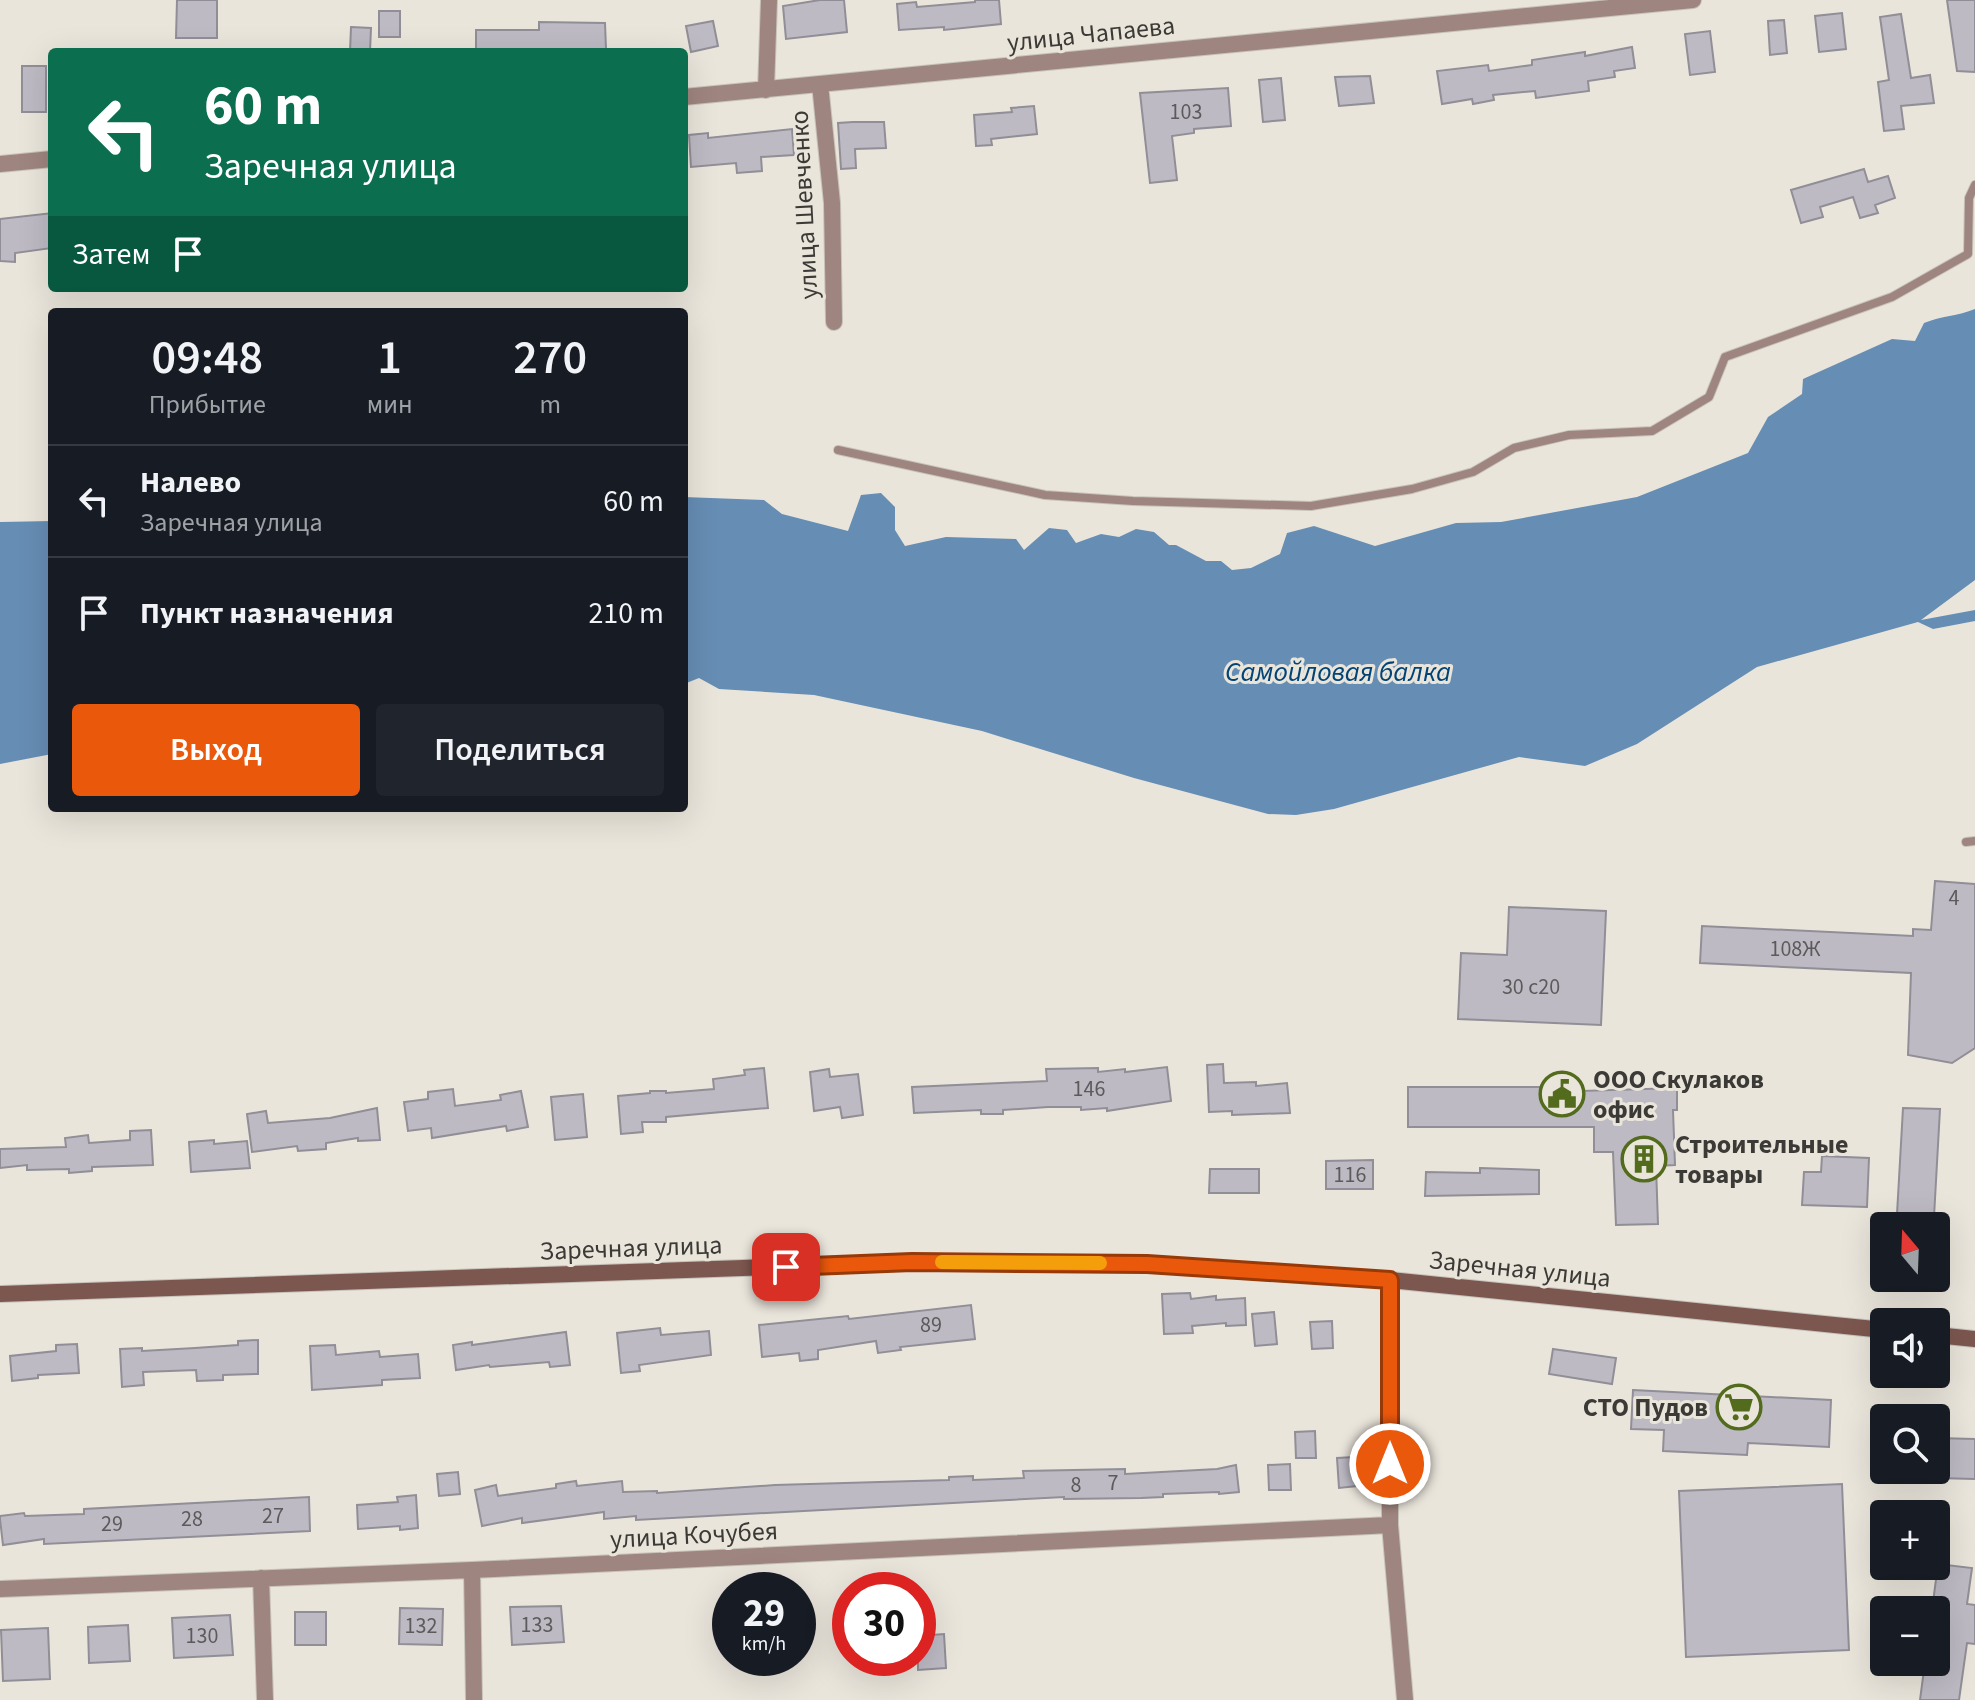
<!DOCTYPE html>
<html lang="ru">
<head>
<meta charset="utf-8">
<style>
	:root { --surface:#171b24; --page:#20242c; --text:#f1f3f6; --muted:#9ea1a6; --line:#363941; --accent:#ea580c }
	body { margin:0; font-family:"Source Sans 3",sans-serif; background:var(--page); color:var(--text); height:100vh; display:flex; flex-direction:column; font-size:30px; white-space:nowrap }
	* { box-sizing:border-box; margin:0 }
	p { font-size:26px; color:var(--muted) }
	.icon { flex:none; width:44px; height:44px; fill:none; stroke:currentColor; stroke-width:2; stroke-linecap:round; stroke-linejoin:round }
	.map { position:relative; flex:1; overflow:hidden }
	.side { position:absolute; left:48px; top:308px; width:640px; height:504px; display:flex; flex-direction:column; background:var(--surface); border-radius:8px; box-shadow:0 8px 32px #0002 }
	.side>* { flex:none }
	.guide { position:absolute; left:48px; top:48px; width:640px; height:244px; border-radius:8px; box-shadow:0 8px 32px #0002; background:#0b6e4f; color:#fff; overflow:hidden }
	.needle { width:52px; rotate:341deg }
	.tools { position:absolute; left:1870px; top:1212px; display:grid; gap:16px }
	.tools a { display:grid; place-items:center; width:80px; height:80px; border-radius:8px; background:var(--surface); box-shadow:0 8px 32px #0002; font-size:40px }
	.speed { position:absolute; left:712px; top:1572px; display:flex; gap:16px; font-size:40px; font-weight:700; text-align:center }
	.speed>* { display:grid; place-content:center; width:104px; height:104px; border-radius:50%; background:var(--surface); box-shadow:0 8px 32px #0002; line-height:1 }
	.speed small { font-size:20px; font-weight:400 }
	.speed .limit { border:12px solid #d22; background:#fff; color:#111 }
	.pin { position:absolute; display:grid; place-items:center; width:68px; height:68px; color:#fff; margin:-34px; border-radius:16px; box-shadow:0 4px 12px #0006 }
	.me { position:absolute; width:88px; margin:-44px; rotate:0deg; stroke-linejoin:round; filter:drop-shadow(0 0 6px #0008) }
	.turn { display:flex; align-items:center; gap:28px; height:168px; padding:0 24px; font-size:36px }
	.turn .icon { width:104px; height:104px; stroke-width:2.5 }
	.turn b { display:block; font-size:56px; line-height:68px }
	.then { display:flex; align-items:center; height:76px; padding:0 24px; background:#0003; gap:16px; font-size:30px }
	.eta { display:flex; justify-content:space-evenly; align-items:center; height:136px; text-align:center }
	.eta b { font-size:48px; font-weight:600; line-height:56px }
	.action { display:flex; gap:16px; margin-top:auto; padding:16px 24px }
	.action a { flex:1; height:92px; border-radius:8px; background:var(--accent); color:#fff; font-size:32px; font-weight:600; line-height:92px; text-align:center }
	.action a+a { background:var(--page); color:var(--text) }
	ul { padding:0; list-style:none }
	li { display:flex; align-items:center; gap:24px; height:112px; padding:0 24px; border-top:2px solid var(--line) }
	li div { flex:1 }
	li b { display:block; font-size:30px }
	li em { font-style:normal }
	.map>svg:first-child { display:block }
</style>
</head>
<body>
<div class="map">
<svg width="1975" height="1700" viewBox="0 0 1975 1700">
	<rect width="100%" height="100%" fill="#eae5db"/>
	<!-- water -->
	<path fill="#668db4" d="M 1975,309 L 1975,580 L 1921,620 L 1975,610 L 1975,621 L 1933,629 L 1918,622 L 1757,667 L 1637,744 L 1585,766 L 1519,757 L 1334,809 L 1296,815 L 1268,814 L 1134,778 L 982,731 L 814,695 L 719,689 L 699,678 L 684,684 L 684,497 L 764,500 L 782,514 L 848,531 L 861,495 L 881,493 L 895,507 L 895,530 L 905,546 L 946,537 L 1016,539 L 1024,550 L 1049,528 L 1067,530 L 1076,543 L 1101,534 L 1119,537 L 1136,529 L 1154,532 L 1169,545 L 1176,545 L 1206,561 L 1221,561 L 1232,570 L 1251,568 L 1280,554 L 1287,533 L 1314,526 L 1375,546 L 1456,523 L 1501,522 L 1637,497 L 1748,453 L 1768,417 L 1802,394 L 1803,379 L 1892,339 L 1915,341 L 1924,323 C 1941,316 1958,316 1975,309 Z
		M 52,521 L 52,754 L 0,764 L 0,522 Z"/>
	<!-- building -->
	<path fill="#bdbac4" stroke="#918e97" stroke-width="2" d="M 177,0 L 217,0 L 217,38 L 176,38 Z
		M 820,0 L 844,0 L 847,32 L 786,39 L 783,6 Z
		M 975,0 L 999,0 L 1001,24 L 944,30 L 944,27 L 899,30 L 897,4 L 916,2 L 917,7 L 975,2 Z
		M 1947,0 L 1975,0 L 1975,72 L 1957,71 Z
		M 379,11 L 400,11 L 400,37 L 379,37 Z
		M 1842,13 L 1846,49 L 1819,52 L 1815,16 Z
		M 1901,14 L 1911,78 L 1930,75 L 1934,103 L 1901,106 L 1904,129 L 1884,131 L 1878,82 L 1889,80 L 1880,17 Z
		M 1784,20 L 1787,53 L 1770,55 L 1768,21 Z
		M 713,21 L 718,46 L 691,52 L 686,26 Z
		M 539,22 L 605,23 L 606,49 L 476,52 L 476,30 L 539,30 Z
		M 351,27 L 371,28 L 370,52 L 350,52 Z
		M 1710,31 L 1715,72 L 1690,75 L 1685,34 Z
		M 1632,47 L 1635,68 L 1614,71 L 1615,77 L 1588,81 L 1589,91 L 1536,98 L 1535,91 L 1493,95 L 1494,100 L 1473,104 L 1472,99 L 1442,104 L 1437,71 L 1488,65 L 1489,71 L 1532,65 L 1532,60 L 1585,52 L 1585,56 Z
		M 22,66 L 46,66 L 46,112 L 22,112 Z
		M 1370,76 L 1374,103 L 1339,106 L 1335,77 Z
		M 1281,78 L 1285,120 L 1263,122 L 1259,80 Z
		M 1228,88 L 1231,126 L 1194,129 L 1194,133 L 1172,136 L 1177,180 L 1150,183 L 1140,93 Z
		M 1034,106 L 1037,134 L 991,139 L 992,145 L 976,146 L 974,115 L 1012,112 L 1011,108 Z
		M 853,122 L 884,122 L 886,148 L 855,149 L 856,168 L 841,169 L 838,123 Z
		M 792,129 L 794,155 L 761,157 L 762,171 L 737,173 L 736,163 L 691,167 L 689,135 L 708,133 L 708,138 Z
		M 1864,169 L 1868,182 L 1888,176 L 1895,198 L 1875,205 L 1878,213 L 1860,218 L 1853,197 L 1820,207 L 1823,217 L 1801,223 L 1791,190 Z
		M 52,213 L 52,248 L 15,253 L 15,262 L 0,261 L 0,219 Z
		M 1935,881 L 1975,884 L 1975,1048 L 1952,1063 L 1908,1055 L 1911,973 L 1700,963 L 1702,926 L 1913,936 L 1913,929 L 1931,930 Z
		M 1509,907 L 1606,911 L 1601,1025 L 1458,1019 L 1461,953 L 1507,955 Z
		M 1223,1064 L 1224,1083 L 1256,1082 L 1256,1086 L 1287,1083 L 1290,1113 L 1232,1115 L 1232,1111 L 1209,1112 L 1207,1065 Z
		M 1167,1067 L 1171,1101 L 1107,1111 L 1107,1108 L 1081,1110 L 1081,1107 L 1048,1107 L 1003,1110 L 1003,1114 L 981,1114 L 981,1110 L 914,1113 L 912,1087 L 1047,1081 L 1046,1069 L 1098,1068 L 1098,1072 L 1125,1069 L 1125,1072 Z
		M 764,1068 L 768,1108 L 666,1117 L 666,1122 L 642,1122 L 643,1132 L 621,1134 L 618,1096 L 650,1093 L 650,1091 L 666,1091 L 666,1093 L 714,1089 L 713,1079 L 745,1075 L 744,1070 Z
		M 829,1069 L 830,1077 L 858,1074 L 863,1115 L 842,1118 L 840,1107 L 814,1111 L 810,1072 Z
		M 1408,1087 L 1581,1087 L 1581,1091 L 1677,1088 L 1677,1110 L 1673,1110 L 1675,1165 L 1656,1166 L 1658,1224 L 1616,1225 L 1613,1152 L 1594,1152 L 1594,1127 L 1408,1127 Z
		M 453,1089 L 455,1106 L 501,1100 L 500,1095 L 521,1091 L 528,1127 L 507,1131 L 506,1126 L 432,1138 L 431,1128 L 408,1131 L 404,1102 L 428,1099 L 428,1092 Z
		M 583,1094 L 587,1137 L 555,1140 L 551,1097 Z
		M 377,1108 L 380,1140 L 358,1141 L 358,1138 L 326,1143 L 326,1149 L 298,1151 L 297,1146 L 252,1152 L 247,1114 L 266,1111 L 268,1123 L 330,1118 Z
		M 1903,1108 L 1940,1109 L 1934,1217 L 1897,1214 Z
		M 151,1130 L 153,1165 L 92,1167 L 92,1171 L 69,1173 L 69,1169 L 27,1170 L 27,1165 L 0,1168 L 0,1149 L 66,1147 L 65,1138 L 88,1135 L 89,1143 L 130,1140 L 130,1131 Z
		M 214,1140 L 214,1144 L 247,1141 L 250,1168 L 191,1172 L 189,1142 Z
		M 1822,1156 L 1869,1158 L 1867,1207 L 1802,1205 L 1804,1172 L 1821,1172 Z
		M 1373,1160 L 1373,1189 L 1326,1189 L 1326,1161 Z
		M 1480,1168 L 1539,1170 L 1539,1194 L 1425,1196 L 1426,1172 L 1480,1173 Z
		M 1210,1169 L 1259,1169 L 1259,1193 L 1209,1193 Z
		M 1190,1293 L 1191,1299 L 1216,1296 L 1216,1300 L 1245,1298 L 1246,1325 L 1226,1326 L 1226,1323 L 1192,1326 L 1193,1333 L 1164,1334 L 1162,1294 Z
		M 971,1305 L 975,1339 L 900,1347 L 901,1350 L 878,1353 L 876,1341 L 818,1350 L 818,1359 L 800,1361 L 799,1353 L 762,1357 L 759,1325 L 848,1316 L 849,1319 Z
		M 1274,1312 L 1277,1344 L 1255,1346 L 1252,1314 Z
		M 1332,1321 L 1333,1348 L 1312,1349 L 1310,1322 Z
		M 660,1328 L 661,1335 L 709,1331 L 711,1355 L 639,1365 L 640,1371 L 621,1373 L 617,1333 Z
		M 566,1332 L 570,1365 L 550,1367 L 549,1362 L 490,1367 L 489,1365 L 456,1370 L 453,1345 L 472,1342 L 472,1345 Z
		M 258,1340 L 258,1374 L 223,1375 L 223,1380 L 197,1381 L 196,1370 L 143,1372 L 144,1385 L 122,1387 L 120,1349 L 142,1348 L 142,1351 L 195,1348 L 238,1345 L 238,1341 Z
		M 77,1344 L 79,1373 L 38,1375 L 38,1378 L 12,1381 L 10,1356 L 56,1351 L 56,1345 Z
		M 335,1345 L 336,1355 L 379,1351 L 380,1357 L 418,1354 L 420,1378 L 382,1380 L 382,1385 L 312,1390 L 310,1346 Z
		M 1553,1349 L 1616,1358 L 1612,1384 L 1549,1374 Z
		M 1633,1390 L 1831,1400 L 1829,1447 L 1748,1443 L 1747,1455 L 1663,1451 L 1664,1430 L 1631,1429 Z
		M 1315,1431 L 1316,1458 L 1296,1458 L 1295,1432 Z
		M 1936,1438 L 1975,1439 L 1975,1479 L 1936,1478 Z
		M 1354,1457 L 1357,1486 L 1339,1488 L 1337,1458 Z
		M 1290,1464 L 1291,1490 L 1269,1490 L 1268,1465 Z
		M 1236,1465 L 1239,1492 L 1219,1494 L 1219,1492 L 1163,1494 L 1163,1497 L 1141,1498 L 1064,1499 L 1064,1497 L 636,1520 L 636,1516 L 604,1519 L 604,1512 L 522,1523 L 522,1518 L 482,1526 L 475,1490 L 496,1485 L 498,1496 L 556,1488 L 556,1484 L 576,1481 L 577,1486 L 622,1481 L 623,1492 L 657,1491 L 657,1493 L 775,1485 L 949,1480 L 949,1477 L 973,1476 L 973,1480 L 1024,1478 L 1023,1471 L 1125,1469 L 1125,1474 L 1217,1469 Z
		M 458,1472 L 460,1494 L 439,1496 L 437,1474 Z
		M 1842,1484 L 1849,1650 L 1686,1657 L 1679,1491 Z
		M 416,1495 L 418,1528 L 400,1530 L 400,1526 L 358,1529 L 357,1505 L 398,1502 L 397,1497 Z
		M 309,1497 L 310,1531 L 44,1544 L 44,1539 L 3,1545 L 0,1519 L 0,1516 L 24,1513 L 25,1516 L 84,1514 L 84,1509 Z
		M 1938,1564 L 1972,1568 L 1967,1604 L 1975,1605 L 1975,1644 L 1967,1643 L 1959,1700 L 1920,1700 L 1925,1662 L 1936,1662 L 1936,1610 L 1932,1610 Z
		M 561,1606 L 564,1642 L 512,1645 L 510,1607 Z
		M 400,1608 L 443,1609 L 442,1645 L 399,1644 Z
		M 295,1612 L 326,1612 L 326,1645 L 295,1645 Z
		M 230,1615 L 233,1655 L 174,1658 L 172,1618 Z
		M 128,1625 L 130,1661 L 89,1663 L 88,1627 Z
		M 48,1628 L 50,1679 L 3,1681 L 1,1630 Z
		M 944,1634 L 946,1668 L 918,1670 L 918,1636 Z"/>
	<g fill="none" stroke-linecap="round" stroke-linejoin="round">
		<!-- service casing -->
		<g stroke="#c7c3ba" stroke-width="10">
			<path id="service" d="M 838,450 L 1045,495 L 1133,501 L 1311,506 L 1412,489 L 1473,472 L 1514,448 L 1569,435 L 1652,431 L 1709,397 L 1725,357 L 1892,297 L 1968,254 L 1969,198 L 1975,185
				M 1966,842 L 1975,841"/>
		</g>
		<!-- minor casing -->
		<g stroke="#c7c3ba" stroke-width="18">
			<path id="minor" d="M 820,84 L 832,203 L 834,322
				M 766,90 L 769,0
				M 684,97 L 1693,0
				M 0,164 L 52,159
				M 1390,1280 L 1390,1525 L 1405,1700
				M 472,1570 L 474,1700
				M 261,1578 L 265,1700
				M 0,1589 L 472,1570 L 1390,1525"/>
		</g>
		<!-- secondary casing -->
		<g stroke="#c7c3ba" stroke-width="18">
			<path id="secondary" d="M 0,1294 L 912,1262 L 1147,1264 L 1390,1280 L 1884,1330
				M 1936,1335 L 1975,1339"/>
		</g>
		<!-- service -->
		<use href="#service" stroke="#9f857f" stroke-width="8"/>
		<!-- minor -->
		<use href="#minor" stroke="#9f857f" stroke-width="16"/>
		<!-- secondary -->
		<use href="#secondary" stroke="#7c574f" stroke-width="16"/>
	</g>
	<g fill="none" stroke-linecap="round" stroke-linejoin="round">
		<!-- route casing -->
		<g stroke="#983908" stroke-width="20">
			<path id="route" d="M 786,1267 L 912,1262 L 1147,1264 L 1390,1280 L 1390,1464"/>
		</g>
		<!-- route -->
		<use href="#route" stroke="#ea580c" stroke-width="14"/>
		<!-- slow -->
		<path stroke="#f59e0b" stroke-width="14" d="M 942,1262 L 1100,1263"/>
	</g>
	<!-- icons -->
	<defs>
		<g id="civic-ring" transform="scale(2.3)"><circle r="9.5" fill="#eae5db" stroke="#536b1c" stroke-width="1.5"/><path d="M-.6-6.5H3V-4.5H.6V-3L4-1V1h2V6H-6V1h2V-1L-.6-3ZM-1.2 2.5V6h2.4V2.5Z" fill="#536b1c"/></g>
		<g id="building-ring" transform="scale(2.3)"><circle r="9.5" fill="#eae5db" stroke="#536b1c" stroke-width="1.5"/><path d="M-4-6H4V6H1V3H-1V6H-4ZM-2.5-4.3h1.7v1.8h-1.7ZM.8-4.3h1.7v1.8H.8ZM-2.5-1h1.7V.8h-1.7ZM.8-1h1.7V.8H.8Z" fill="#536b1c"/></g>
		<g id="supermarket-ring" transform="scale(2.3)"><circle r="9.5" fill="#eae5db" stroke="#536b1c" stroke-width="1.5"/><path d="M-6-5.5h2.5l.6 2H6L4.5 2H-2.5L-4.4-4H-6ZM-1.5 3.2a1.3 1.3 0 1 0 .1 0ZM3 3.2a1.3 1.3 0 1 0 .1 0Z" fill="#536b1c"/></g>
	</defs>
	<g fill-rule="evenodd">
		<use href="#civic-ring" x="1562" y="1094"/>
		<use href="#building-ring" x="1644" y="1159"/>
		<use href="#supermarket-ring" x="1739" y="1407"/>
	</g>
	<g text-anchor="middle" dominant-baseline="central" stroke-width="6" stroke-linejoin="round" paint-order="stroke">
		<!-- number labels -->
		<g font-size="22" fill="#5c5a5a">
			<text x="1186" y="112">103</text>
			<text x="1954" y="898">4</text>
			<text x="1795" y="949">108Ж</text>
			<text x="1531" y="987">30 с20</text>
			<text x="1089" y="1089">146</text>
			<text x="1350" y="1175">116</text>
			<text x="931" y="1325">89</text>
			<text x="1113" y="1483">7</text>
			<text x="1076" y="1485">8</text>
			<text x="273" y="1516">27</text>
			<text x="192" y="1519">28</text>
			<text x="112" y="1524">29</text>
			<text x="537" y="1625">133</text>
			<text x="421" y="1626">132</text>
			<text x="202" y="1636">130</text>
		</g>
		<!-- street labels -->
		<g font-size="26" fill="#3c3a36" stroke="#eae5db">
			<text transform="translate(1091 34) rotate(-6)">улица Чапаева</text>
			<text transform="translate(804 205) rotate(-93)">улица Шевченко</text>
			<text transform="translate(631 1248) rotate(-2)">Заречная улица</text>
			<text transform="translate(1520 1269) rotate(6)">Заречная улица</text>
			<text transform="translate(694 1535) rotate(-3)">улица Кочубея</text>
		</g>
		<!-- poi labels -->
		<g font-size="26" font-weight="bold" fill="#3c3a36" stroke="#eae5db" text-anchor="start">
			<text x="1593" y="1079">ООО Скулаков<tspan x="1593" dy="30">офис</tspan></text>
			<text x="1675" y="1144">Строительные<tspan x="1675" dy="30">товары</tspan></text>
			<text x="1708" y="1407" text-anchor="end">СТО Пудов</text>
		</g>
		<!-- water labels -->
		<g font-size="28" font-style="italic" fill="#034477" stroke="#eae5db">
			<text x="1338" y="672">Самойловая балка</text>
		</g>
	</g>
</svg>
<div class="tools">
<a><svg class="needle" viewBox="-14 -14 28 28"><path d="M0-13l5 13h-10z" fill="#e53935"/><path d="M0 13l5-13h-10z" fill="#9ea1a6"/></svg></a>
<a><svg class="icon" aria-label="sound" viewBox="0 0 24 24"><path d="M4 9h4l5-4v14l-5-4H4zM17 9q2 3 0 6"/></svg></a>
<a><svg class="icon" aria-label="search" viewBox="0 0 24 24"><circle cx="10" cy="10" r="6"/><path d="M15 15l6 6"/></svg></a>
<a>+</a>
<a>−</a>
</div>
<div class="speed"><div>29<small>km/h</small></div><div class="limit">30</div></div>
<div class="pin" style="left:786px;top:1267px;background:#d93025"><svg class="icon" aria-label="arrive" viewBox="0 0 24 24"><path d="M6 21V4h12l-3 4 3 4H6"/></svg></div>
<svg class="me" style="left:1390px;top:1464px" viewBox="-20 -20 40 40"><circle r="17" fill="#ea580c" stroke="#fff" stroke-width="3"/><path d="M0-11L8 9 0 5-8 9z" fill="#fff"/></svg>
<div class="guide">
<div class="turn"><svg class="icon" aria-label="left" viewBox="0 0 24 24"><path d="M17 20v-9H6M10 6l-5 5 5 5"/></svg><div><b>60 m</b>Заречная улица</div></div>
<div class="then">Затем<svg class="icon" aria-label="arrive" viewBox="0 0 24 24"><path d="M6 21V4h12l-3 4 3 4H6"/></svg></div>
</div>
<section class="side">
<div class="eta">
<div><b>09:48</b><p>Прибытие</p></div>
<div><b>1</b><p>мин</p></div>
<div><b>270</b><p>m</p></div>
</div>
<ul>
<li><svg class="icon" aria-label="left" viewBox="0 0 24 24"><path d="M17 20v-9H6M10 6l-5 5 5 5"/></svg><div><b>Налево</b><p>Заречная улица</p></div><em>60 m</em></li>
<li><svg class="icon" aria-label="arrive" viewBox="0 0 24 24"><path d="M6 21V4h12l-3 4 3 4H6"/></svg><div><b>Пункт назначения</b></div><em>210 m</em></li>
</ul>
<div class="action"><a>Выход</a><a>Поделиться</a></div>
</section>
</div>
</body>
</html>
